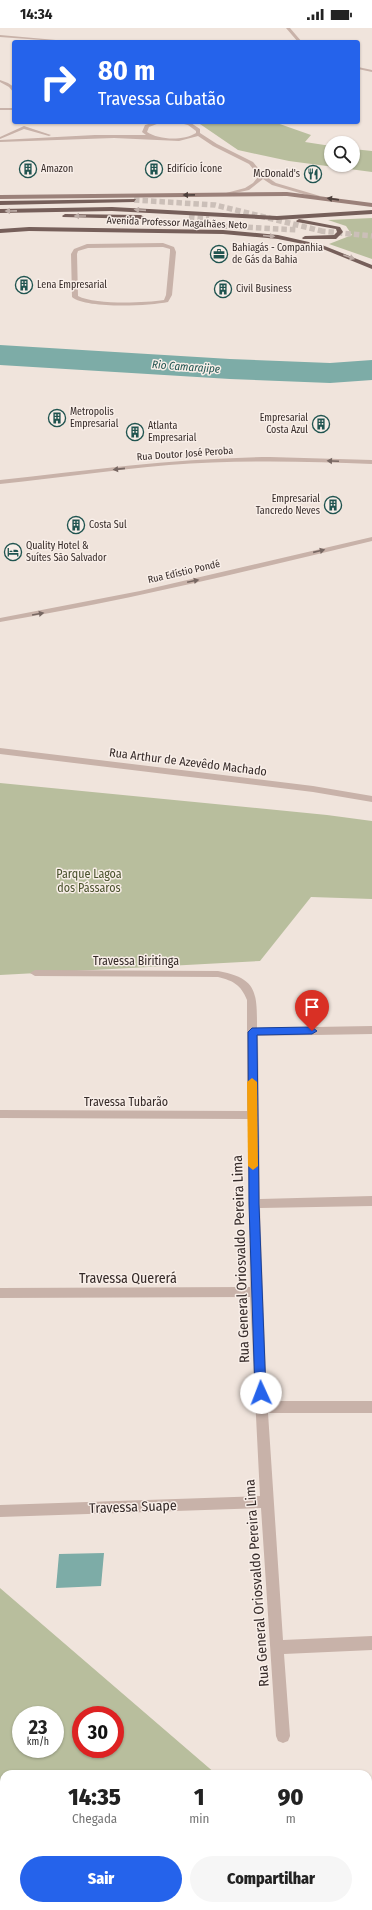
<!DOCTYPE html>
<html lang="pt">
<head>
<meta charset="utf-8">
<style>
	:root { --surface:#fff; --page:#f6f6f6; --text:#222; --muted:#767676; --accent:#2563eb }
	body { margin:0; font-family:"Fira Sans Condensed",sans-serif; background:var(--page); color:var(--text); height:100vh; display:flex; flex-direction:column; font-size:15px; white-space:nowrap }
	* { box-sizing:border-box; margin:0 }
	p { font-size:13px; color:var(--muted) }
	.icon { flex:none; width:22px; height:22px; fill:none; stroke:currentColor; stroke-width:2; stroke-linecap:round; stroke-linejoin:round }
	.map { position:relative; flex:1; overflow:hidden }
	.details { position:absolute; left:0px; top:1742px; width:372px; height:140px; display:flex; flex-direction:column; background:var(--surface); border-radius:12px 12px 0 0; box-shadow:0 1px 3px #0004 }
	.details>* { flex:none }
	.hud { position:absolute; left:12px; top:12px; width:348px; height:84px; border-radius:4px; box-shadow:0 1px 3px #0004; background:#2563eb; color:#fff; overflow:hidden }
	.buttons { position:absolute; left:324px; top:108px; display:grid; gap:8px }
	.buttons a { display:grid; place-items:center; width:36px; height:36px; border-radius:50%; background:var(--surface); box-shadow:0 1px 3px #0004; font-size:20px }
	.speed { position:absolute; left:12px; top:1678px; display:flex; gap:8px; font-size:20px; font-weight:700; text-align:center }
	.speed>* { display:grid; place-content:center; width:52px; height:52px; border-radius:50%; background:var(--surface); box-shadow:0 1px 3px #0004; line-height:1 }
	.speed small { font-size:10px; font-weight:400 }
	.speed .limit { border:6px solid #d22; background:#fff; color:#111 }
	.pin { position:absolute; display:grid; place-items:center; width:34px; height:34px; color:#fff; margin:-41px -17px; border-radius:50% 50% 50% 0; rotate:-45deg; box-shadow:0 0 4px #0007 }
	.pin .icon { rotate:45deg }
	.me { position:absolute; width:44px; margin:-22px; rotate:358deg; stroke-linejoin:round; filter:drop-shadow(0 0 3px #0008) }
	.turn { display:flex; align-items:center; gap:14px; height:84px; padding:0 20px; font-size:18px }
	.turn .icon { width:52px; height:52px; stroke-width:2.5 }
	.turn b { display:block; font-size:28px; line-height:34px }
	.eta { display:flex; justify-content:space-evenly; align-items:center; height:68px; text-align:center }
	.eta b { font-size:24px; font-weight:800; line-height:28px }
	.cta { display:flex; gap:8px; margin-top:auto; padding:8px 20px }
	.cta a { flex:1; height:46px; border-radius:24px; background:var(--accent); color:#fff; font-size:16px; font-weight:800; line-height:46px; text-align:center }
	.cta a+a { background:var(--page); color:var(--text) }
	.status { display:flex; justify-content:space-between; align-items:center; height:28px; padding:0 20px; background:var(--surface); direction:ltr }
	.status svg { height:11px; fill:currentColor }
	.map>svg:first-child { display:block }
</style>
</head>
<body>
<div class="status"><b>14:34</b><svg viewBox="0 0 49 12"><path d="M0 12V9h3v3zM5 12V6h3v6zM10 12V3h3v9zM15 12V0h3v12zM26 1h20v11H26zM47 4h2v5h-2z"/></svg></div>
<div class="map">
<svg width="372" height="1882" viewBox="0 0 372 1882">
	<rect width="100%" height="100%" fill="#f0e4dc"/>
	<!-- green -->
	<path fill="#b8be9d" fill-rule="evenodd" d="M 197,94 L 274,94 L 311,107 L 305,114 L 331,118 L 331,137 L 353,137 L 353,121 L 372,123 L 372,144 L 289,133 L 238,122 Z
		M 372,190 L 372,231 L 329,216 L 352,207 L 346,198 L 328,192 Z
		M 0,755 L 327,787 L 372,793 L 372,871 L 311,869 L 260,933 L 0,947 Z
		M 0,1560 L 216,1746 L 4,1746 L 4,1878 L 291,1878 L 288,1882 L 0,1882 ZM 21,1687 L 55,1687 L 55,1721 L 21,1721 ZM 81,1687 L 115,1687 L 115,1721 L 81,1721 Z"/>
	<!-- water -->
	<path fill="#7daca7" d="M 104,1525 L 101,1558 L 56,1560 L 59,1526 Z"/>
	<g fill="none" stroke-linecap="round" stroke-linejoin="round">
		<!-- river -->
		<path fill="#7daca7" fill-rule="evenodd" d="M 0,317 L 230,331 L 330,335 L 372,332 L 372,352 L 330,355 L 230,351 L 0,337 Z"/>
		<!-- primary-tunnel -->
		<path stroke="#cbbfb8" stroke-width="5.5" stroke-dasharray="5.5 3" stroke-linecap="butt" d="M 134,172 L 215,177 L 326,204
			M 189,189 L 209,191
			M 188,196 L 298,202
			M 320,203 L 372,208"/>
		<!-- minor -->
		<path fill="#c8b2a9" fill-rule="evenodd" d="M 0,7 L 67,13 L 69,14 L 0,9 Z
			M 0,52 L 8,55 L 14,59 L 14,65 L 9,59 L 0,54 Z
			M 0,80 L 14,80 L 14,82 L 0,82 Z
			M 155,94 L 162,94 L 149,99 L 147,104 C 159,112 183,113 196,105 L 196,103 L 188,97 L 176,94 L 191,95 L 200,101 L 200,105 L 217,116 L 253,134 L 264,147 L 276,155 L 320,168 L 317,170 L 272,157 L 263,151 L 249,162 L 226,167 L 226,165 L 245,160 L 253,155 L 259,148 L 249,136 L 213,118 L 198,108 L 179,113 L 114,110 L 0,114 L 0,112 L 95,107 L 146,107 L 142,104 L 145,97 Z
			M 24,98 L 51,107 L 49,108 L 24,101 L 0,111 L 0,109 Z
			M 163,215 L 174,219 L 176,224 L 172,267 L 168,274 C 149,278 86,281 72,269 L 71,226 L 74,221 L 87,216 ZM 163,219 L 170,221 L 170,224 L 166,267 L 164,272 C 144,275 95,277 78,268 L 77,226 L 78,223 L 88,220 Z
			M 35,942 L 218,943 C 257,950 257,964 257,1000 L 372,998 L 372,1006 L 258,1008 L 260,1171 L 372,1168 L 372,1178 L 260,1180 L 267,1373 L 372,1373 L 372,1385 L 268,1385 L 283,1612 L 372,1608 L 372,1622 L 284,1626 L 290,1708 L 288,1713 L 283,1715 L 278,1713 L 276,1708 L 261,1480 L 0,1489 L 0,1477 L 260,1468 L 250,1269 L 0,1270 L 0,1260 L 250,1259 L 248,1091 L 0,1090 L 0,1082 L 247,1083 L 247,972 C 241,957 234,953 218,949 L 35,948 L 30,945 Z"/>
		<!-- tertiary -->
		<path fill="#c8b2a9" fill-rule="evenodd" d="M 286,0 L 290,0 L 302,14 L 298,14 Z
			M 358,39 L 372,42 L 372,44 L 358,41 Z
			M 270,429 L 372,432 L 372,436 C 304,433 236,432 169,437 C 112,442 56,450 0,456 L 0,452 C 90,442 179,430 270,429 Z
			M 372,509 L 372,513 C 248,543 125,573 0,594 L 0,590 L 140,563 Z
			M 0,720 L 313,758 L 372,768 L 372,774 L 313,764 L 0,726 Z"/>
		<!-- secondary -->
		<path fill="#9b817a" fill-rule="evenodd" d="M 287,164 L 372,175 L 372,179 L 287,168 L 0,171 L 0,167 Z"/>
		<!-- primary -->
		<path fill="#765f5a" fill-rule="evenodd" d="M 136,171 L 134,174 L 0,177 L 0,173 Z
			M 112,179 L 277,188 L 372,182 L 372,186 L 277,192 L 112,183 L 0,185 L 0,181 Z
			M 65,186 L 141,187 L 144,189 L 141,191 L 63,189 L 62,188 Z
			M 299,191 L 340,199 L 343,204 L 336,211 L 303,211 L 302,210 L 305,208 L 334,207 L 337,204 L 336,201 L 297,194 L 296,193 Z
			M 29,199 L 223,202 L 278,207 L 322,217 L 372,237 L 372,241 L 318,219 L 278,211 L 223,206 L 29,203 L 0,205 L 0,201 Z"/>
	</g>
	<!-- one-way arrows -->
	<defs><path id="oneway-solid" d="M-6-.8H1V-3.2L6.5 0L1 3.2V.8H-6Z"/></defs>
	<g fill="#4e403c">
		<use href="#oneway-solid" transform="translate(189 167) rotate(179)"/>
		<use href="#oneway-solid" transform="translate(333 171) rotate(-172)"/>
	</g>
	<g fill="#beaea8">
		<use href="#oneway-solid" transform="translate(140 182) rotate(-176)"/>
		<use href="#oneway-solid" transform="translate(11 183) rotate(179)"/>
		<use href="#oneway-solid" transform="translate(80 188) rotate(-180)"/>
		<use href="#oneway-solid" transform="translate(269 208) rotate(5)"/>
		<use href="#oneway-solid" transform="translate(349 229) rotate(20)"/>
	</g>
	<g fill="#776762">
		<use href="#oneway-solid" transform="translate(333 433) rotate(-177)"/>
		<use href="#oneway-solid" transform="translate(119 441) rotate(174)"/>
		<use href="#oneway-solid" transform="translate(319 523) rotate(-13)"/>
		<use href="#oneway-solid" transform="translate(193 553) rotate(-12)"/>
		<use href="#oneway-solid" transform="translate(38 586) rotate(-10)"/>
	</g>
	<!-- route -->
	<path fill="#2563eb" stroke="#184099" d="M 312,999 L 317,1003 L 312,1006 L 257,1007 L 259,1176 L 266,1365 L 265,1369 L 261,1370 L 257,1369 L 255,1365 L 249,1176 L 248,1004 L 252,1000 Z"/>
	<!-- slow -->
	<path fill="#f59e0b" d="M 252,1050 L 257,1054 L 258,1138 L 253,1142 L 248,1138 L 247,1054 Z"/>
	<!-- icons -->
	<defs>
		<g id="building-ring" transform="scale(0.9)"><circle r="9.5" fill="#f8eee8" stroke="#205450" stroke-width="1.5"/><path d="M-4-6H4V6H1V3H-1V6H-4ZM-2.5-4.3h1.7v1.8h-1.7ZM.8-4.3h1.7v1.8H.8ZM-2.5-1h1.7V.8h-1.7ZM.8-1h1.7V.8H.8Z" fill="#205450"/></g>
		<g id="restaurant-ring" transform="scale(0.9)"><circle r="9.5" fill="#f8eee8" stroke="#205450" stroke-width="1.5"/><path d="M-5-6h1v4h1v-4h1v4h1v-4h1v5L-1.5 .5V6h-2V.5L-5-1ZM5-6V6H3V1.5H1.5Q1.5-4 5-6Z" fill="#205450"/></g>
		<g id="office-ring" transform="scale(0.9)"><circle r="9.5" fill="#f8eee8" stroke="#205450" stroke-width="1.5"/><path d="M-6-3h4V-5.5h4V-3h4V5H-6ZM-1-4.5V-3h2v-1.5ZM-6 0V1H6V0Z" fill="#205450"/></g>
		<g id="hotel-ring" transform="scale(0.9)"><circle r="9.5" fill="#f8eee8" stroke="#205450" stroke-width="1.5"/><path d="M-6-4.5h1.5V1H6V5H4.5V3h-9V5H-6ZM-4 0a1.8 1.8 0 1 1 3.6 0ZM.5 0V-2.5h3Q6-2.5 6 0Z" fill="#205450"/></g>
	</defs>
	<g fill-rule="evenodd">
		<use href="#building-ring" x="28" y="141"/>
		<use href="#building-ring" x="154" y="141"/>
		<use href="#restaurant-ring" x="313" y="146"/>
		<use href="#office-ring" x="219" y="226"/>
		<use href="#building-ring" x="24" y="257"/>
		<use href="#building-ring" x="223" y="261"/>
		<use href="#building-ring" x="57" y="390"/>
		<use href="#building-ring" x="321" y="396"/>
		<use href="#building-ring" x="135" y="404"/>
		<use href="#building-ring" x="333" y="477"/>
		<use href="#building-ring" x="76" y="497"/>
		<use href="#hotel-ring" x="13" y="524"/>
	</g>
	<g text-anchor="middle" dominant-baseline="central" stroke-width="3" stroke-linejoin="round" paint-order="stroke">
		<!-- far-poi labels -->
		<g font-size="10" fill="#352a28" stroke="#f8eee8" text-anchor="start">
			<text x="41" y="141">Amazon</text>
			<text x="167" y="141">Edifício Ícone</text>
			<text x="300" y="146" text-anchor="end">McDonald's</text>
			<text x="232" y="220">Bahiagás - Companhia<tspan x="232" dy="12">de Gás da Bahia</tspan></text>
			<text x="37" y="257">Lena Empresarial</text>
			<text x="236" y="261">Civil Business</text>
			<text x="70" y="384">Metropolis<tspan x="70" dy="12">Empresarial</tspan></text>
			<text x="308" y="390" text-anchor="end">Empresarial<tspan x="308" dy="12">Costa Azul</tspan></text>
			<text x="148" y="398">Atlanta<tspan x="148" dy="12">Empresarial</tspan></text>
			<text x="320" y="471" text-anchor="end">Empresarial<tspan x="320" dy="12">Tancredo Neves</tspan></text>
			<text x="89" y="497">Costa Sul</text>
			<text x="26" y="518">Quality Hotel &amp;<tspan x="26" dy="12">Suítes São Salvador</tspan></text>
		</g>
		<!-- far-street labels -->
		<g font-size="10" fill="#352a28" stroke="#f8eee8">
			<text transform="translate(177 195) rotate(2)">Avenida Professor Magalhães Neto</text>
			<text transform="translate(185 426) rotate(-4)">Rua Doutor José Peroba</text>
			<text transform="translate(184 544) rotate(-13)">Rua Edístio Pondé</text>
		</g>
		<!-- far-water labels -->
		<g font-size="11" font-style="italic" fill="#205450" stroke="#f8eee8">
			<text transform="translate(186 339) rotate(4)">Rio Camarajipe</text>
		</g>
		<!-- street labels -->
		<g font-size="12" fill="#352a28" stroke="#f8eee8">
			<text transform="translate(188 734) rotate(7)">Rua Arthur de Azevêdo Machado</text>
			<text x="136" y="933">Travessa Biritinga</text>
			<text x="126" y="1074">Travessa Tubarão</text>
		</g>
		<!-- park labels -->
		<g font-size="12" fill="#4a522d" stroke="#f8eee8">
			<text x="89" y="846">Parque Lagoa<tspan x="89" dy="14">dos Pássaros</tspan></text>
		</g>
		<!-- near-street labels -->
		<g font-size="14" fill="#352a28" stroke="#f8eee8">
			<text transform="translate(241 1231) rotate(-92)">Rua General Oriosvaldo Pereira Lima</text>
			<text x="128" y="1250">Travessa Quererá</text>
			<text transform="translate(133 1479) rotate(-2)">Travessa Suape</text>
			<text transform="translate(257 1555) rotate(-94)">Rua General Oriosvaldo Pereira Lima</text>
		</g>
	</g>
</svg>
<div class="buttons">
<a><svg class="icon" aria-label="search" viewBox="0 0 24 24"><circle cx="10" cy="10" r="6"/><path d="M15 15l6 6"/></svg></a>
</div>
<div class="speed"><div>23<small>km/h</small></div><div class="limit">30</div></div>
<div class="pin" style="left:312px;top:1003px;background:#d93025"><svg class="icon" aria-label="arrive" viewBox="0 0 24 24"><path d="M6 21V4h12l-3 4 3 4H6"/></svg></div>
<svg class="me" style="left:261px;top:1365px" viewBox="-20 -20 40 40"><circle r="19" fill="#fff"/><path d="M0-13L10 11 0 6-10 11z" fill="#2563eb"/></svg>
<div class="hud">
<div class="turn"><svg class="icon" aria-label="right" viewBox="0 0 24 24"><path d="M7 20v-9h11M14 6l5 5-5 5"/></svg><div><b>80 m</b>Travessa Cubatão</div></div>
</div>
<section class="details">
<div class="eta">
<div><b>14:35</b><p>Chegada</p></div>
<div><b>1</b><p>min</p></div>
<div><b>90</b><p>m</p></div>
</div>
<div class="cta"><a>Sair</a><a>Compartilhar</a></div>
</section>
</div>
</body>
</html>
